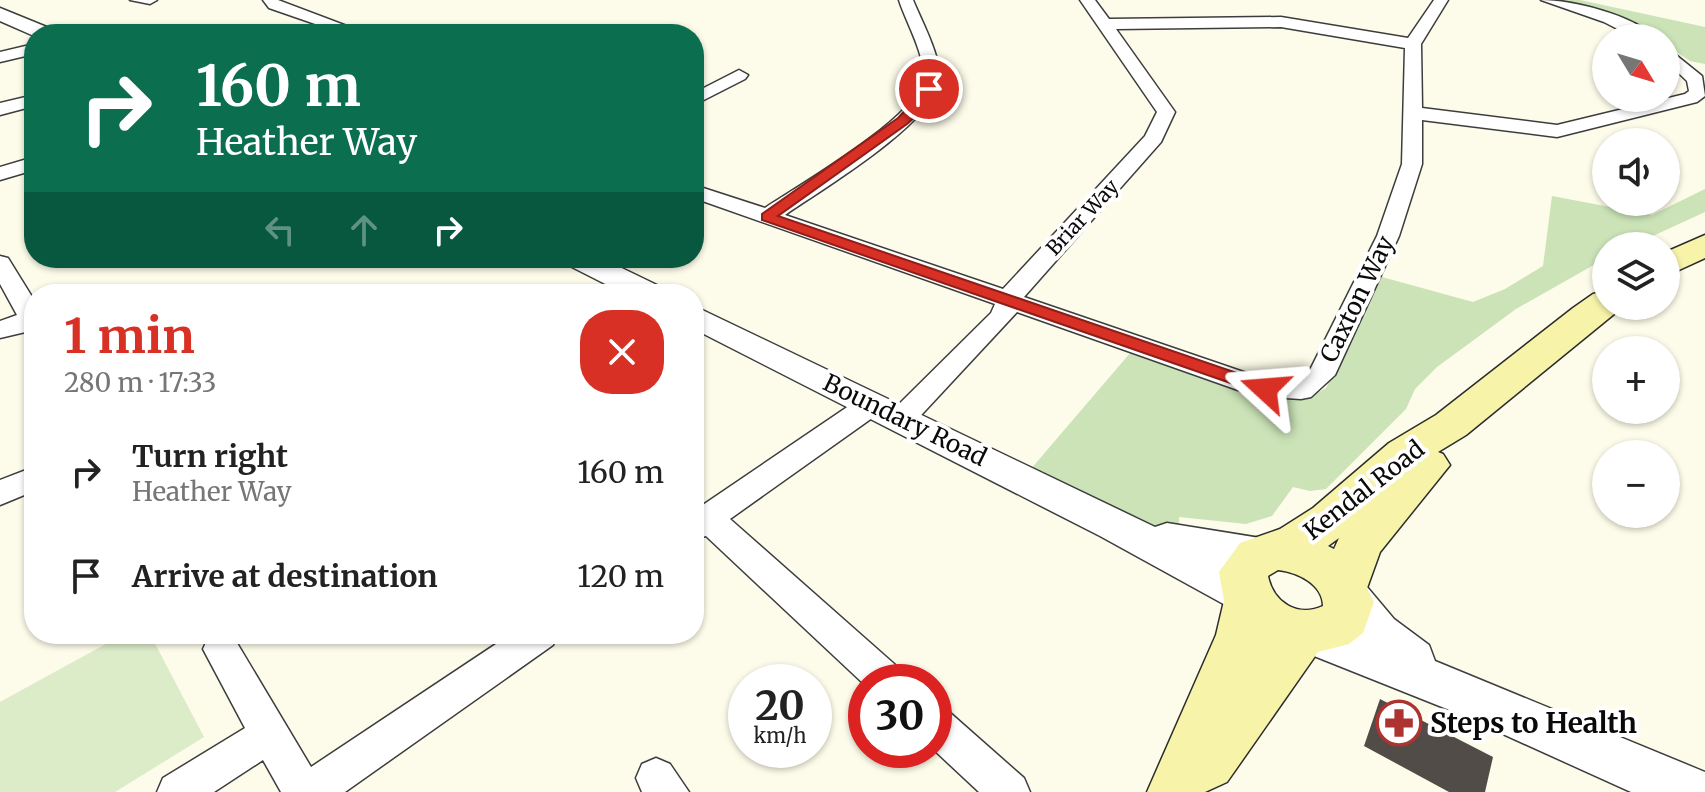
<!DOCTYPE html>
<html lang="en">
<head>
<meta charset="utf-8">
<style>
	:root { --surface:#fff; --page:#f6f6f6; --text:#222; --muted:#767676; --accent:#d93025 }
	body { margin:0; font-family:Merriweather,serif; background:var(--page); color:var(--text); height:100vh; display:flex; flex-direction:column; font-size:30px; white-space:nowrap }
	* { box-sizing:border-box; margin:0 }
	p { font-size:26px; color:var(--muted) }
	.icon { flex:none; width:44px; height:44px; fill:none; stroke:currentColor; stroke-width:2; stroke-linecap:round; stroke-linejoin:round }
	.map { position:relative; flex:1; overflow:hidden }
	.details { position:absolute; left:24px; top:284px; width:680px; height:360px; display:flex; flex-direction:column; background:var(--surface); border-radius:32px; box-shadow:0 2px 6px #0004 }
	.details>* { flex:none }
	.guide { position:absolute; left:24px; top:24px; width:680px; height:244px; border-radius:32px; box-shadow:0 2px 6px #0004; background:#0b6e4f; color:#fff; overflow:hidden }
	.needle { width:52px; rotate:128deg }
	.buttons { position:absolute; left:1592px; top:24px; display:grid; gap:16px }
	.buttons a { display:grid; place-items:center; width:88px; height:88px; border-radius:50%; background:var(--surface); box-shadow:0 2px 6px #0004; font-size:40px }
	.speed { position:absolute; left:728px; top:664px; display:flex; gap:16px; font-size:40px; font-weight:700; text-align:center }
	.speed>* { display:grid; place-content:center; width:104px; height:104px; border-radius:50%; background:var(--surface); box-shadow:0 2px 6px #0004; line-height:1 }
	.speed small { font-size:20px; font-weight:400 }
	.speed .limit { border:12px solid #d22; background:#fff; color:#111 }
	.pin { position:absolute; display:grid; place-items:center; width:68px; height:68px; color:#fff; margin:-34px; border:4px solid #fff; border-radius:50%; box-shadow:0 2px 8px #0007 }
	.me { position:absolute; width:88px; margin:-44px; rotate:289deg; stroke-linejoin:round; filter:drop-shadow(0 0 6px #0008) }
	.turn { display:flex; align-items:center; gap:28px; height:168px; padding:0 40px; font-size:36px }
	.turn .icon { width:104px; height:104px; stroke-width:2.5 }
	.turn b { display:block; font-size:56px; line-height:68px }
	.lanes { display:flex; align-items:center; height:76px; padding:0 40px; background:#0003; justify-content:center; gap:40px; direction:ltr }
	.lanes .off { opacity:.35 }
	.round { display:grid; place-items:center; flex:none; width:84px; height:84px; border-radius:32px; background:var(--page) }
	.summary { display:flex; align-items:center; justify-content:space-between; height:136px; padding:0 40px }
	h1 { font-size:48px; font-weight:700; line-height:60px; color:var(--accent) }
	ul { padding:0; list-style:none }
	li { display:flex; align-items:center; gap:24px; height:104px; padding:0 40px }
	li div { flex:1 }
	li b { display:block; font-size:30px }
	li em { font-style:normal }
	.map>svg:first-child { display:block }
</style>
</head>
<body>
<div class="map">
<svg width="1705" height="792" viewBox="0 0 1705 792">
	<rect width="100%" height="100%" fill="#fdfbe9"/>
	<!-- green -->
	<path fill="#cbe3b7" d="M 1560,0 L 1580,0 L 1705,27 L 1705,64 L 1690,61 L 1666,45 L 1666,38 L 1657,38 L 1609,15 Z
		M 1705,189 L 1705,212 L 1631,246 L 1606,246 L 1606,258 L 1516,309 L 1437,367 L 1415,389 L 1406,409 L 1326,489 L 1310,491 L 1293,487 L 1272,516 L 1246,524 L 1179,517 L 1179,532 L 1161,529 L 1030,470 L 1131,352 L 1264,397 C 1285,399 1307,400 1326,388 L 1382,277 L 1473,302 L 1505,289 L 1543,266 L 1552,196 L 1652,215 Z"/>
	<!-- pitch -->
	<path fill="#dcebc8" d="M 124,634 L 150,634 L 204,737 L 115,792 L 0,792 L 0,702 Z"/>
	<!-- building -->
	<path fill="#524c48" d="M 1380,699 L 1493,757 L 1485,792 L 1449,792 L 1364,746 Z"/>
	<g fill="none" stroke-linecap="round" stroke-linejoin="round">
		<!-- minor casing -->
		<g stroke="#3d3d3d" stroke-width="3">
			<path id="minor" d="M 130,0 L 157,0 L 150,4 Z
				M 263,0 L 278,0 L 368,34 L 344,34 L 269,8 Z
				M 899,0 L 913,0 C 921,20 944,62 939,83 C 930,125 821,190 785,215 L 1003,289 L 1145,136 L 1157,112 L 1080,0 L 1095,0 L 1109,19 L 1281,17 L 1408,38 L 1434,0 L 1448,0 L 1421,44 L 1422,108 L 1557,125 L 1685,94 L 1689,91 L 1687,81 L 1666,61 L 1666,47 L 1702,76 L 1705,96 L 1697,102 L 1557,137 L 1422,120 L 1422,164 L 1399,236 L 1335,375 L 1311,397 L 1301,399 L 1255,396 L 1017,312 L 911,426 L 901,429 L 891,426 L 887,419 L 891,412 L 991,313 L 995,304 L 694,198 L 694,185 L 765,208 C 798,186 914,119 922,82 C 928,58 906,23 899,0 ZM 1281,27 L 1405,48 L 1402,164 L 1377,236 L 1310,370 L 1295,381 L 1267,380 L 1024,297 L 1161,142 L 1175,112 L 1116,29 Z
				M 1541,0 C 1573,0 1633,15 1656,38 L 1635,38 L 1604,22 Z
				M 34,44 L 34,54 L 0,62 L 0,52 Z
				M 739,70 L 748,75 L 745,79 L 694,105 L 694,93 Z
				M 34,95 L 34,106 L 0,115 L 0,103 Z
				M 34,157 L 34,170 L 0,180 L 0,167 Z
				M 0,256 L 8,258 L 34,300 L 34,330 L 0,338 L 0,321 L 17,315 L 0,284 Z
				M 872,394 L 882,397 L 886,404 L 882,411 L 730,519 L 901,670 L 907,682 L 866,682 L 866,686 L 706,536 L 694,539 L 694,511 L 862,397 Z
				M 34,467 L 34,491 L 0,505 L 0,480 Z
				M 223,634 L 234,638 L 311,767 L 511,634 L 558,634 L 553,645 L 345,792 L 281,792 L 263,760 L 214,792 L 157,792 L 163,778 L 245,728 L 203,649 L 208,638 Z
				M 934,706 L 948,711 L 1024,778 L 1030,792 L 979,792 L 934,750 Z
				M 656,758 L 670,764 L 689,792 L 642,792 L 636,778 L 642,764 Z"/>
		</g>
		<!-- tertiary casing -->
		<g stroke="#3d3d3d" stroke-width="3">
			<path id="tertiary" d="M 0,8 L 54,30 L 57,34 L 34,36 L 0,21 Z
				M 562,258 L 601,258 L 661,287 L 666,294 L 625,294 L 566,264 Z
				M 694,306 L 1155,527 L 1167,523 L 1279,541 L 1285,553 L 1279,565 L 1264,570 L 1229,565 L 1261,581 L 1267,594 L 1261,607 L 1245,612 L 1229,607 L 1100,536 L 694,329 Z
				M 1346,576 L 1362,581 L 1394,619 L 1429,645 L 1435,661 L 1705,772 L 1705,792 L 1631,792 L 1452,711 L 1294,648 L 1287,634 L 1294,620 L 1310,614 L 1347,628 L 1324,594 L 1330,581 Z"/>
		</g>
		<!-- secondary casing -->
		<g stroke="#2c2c2c" stroke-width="3">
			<path id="secondary" d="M 1705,235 L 1705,258 L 1666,276 L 1666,252 Z
				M 1606,291 L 1606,306 L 1621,306 L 1619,310 L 1466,435 L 1438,452 L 1443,454 L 1450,465 L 1380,552 L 1367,588 L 1374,602 L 1363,633 L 1349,644 L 1318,652 L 1227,782 L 1205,792 L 1147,792 L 1216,635 L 1224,601 L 1219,572 L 1240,543 L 1280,529 L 1313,508 L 1389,443 L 1436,415 L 1573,308 L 1593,294 ZM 1339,538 L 1334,549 L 1328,546 ZM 1278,570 C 1297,572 1323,584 1323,606 C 1297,618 1273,602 1268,576 Z"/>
		</g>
		<!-- minor -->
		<use href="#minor" fill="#fff" fill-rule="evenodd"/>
		<!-- tertiary -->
		<use href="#tertiary" fill="#fff" fill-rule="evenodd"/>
		<!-- secondary -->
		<use href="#secondary" fill="#f7f4aa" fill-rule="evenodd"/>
	</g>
	<!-- route -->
	<path fill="#d93025" stroke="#8d1f18" stroke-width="2" d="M 929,85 L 935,89 L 924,109 L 907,124 L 778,216 L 1272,385 L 1272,393 L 1259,393 L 762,220 L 762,214 L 898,118 Z"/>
	<!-- icons -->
	<defs>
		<g id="pharmacy-ring" transform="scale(2.3)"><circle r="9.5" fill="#fff" stroke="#ac3330" stroke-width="1.5"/><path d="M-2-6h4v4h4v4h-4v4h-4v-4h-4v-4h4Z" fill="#ac3330"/></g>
	</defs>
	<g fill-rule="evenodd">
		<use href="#pharmacy-ring" x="1399" y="723"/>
	</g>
	<g text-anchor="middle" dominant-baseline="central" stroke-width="8" stroke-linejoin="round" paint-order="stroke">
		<!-- far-street labels -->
		<g font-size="20" fill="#0a0a0a" stroke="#fff">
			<text transform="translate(1082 217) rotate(-47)">Briar Way</text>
		</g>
		<!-- street labels -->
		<g font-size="24" fill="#0a0a0a" stroke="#fff">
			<text transform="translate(1357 299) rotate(-64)">Caxton Way</text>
			<text transform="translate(905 420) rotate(26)">Boundary Road</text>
			<text transform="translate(1364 490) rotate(-38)">Kendal Road</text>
		</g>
		<!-- near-poi labels -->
		<g font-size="28" font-weight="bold" fill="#0a0a0a" stroke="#fff" text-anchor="start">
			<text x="1430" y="723">Steps to Health</text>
		</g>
	</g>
</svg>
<div class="buttons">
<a><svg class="needle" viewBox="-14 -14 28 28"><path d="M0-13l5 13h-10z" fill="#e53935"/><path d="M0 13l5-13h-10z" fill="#767676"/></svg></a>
<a><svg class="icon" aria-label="sound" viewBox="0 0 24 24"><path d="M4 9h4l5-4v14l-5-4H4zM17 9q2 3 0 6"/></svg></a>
<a><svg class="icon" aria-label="layers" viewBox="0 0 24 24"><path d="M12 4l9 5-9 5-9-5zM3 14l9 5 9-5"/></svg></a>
<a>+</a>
<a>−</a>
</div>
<div class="speed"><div>20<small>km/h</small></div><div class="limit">30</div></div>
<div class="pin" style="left:929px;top:89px;background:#d93025"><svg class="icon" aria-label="arrive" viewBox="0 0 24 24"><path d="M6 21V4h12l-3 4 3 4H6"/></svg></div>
<svg class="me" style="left:1265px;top:389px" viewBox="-20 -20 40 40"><path d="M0-17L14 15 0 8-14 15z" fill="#d93025" stroke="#fff" stroke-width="4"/></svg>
<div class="guide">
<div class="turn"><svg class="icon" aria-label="right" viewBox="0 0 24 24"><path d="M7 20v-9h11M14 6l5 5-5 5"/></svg><div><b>160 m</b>Heather Way</div></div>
<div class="lanes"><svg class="icon off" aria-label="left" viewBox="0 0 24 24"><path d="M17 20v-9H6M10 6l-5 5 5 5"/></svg><svg class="icon off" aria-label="ahead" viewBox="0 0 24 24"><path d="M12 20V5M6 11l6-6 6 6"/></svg><svg class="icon" aria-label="right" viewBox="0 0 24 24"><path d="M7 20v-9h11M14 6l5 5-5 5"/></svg></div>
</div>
<section class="details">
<div class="summary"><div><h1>1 min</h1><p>280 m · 17:33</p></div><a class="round" style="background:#d93025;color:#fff"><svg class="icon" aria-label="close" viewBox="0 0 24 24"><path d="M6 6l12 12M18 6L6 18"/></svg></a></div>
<ul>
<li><svg class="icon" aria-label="right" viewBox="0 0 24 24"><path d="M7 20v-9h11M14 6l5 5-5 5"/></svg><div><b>Turn right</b><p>Heather Way</p></div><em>160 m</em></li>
<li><svg class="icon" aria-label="arrive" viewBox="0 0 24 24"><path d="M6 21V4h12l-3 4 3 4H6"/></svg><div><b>Arrive at destination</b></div><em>120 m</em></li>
</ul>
</section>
</div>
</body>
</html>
